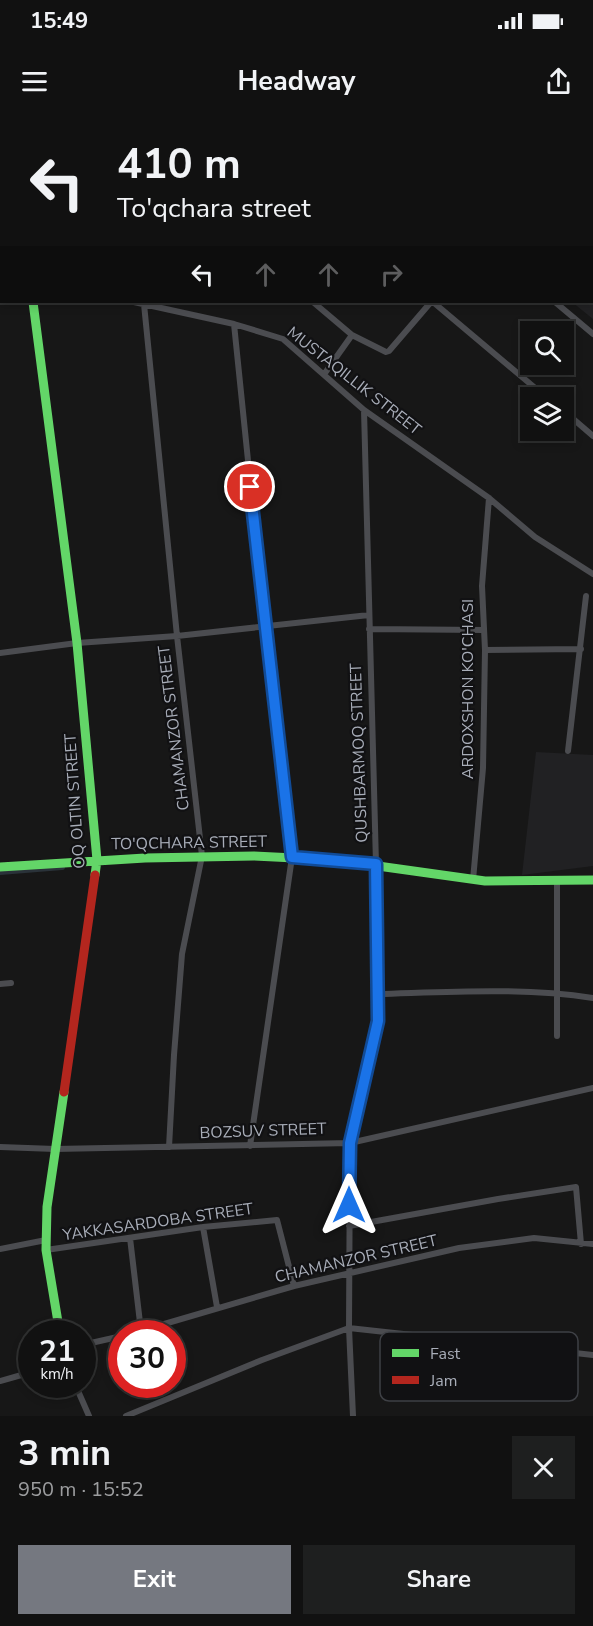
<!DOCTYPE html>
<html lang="en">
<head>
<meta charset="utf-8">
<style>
	:root { --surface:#111; --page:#1e1f1f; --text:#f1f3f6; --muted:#9c9d9f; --line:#303131; --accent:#757880 }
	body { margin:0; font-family:"Nunito Sans",sans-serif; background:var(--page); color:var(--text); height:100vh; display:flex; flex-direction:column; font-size:22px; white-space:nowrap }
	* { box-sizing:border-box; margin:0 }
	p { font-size:20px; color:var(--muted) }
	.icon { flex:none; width:33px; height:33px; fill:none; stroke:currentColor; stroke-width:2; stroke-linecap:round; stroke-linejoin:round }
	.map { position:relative; height:1296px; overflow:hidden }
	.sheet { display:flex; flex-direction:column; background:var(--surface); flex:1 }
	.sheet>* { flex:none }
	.guide { position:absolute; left:0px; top:0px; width:594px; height:183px; box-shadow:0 3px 9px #0003,0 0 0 2px var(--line); background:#111; color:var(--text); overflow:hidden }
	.buttons { position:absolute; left:520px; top:201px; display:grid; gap:12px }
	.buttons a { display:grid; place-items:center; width:54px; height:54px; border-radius:0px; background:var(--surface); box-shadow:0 3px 9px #0003,0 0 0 2px var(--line); font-size:30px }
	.speed { position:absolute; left:18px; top:1200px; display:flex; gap:12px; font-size:30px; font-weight:700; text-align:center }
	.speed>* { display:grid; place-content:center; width:78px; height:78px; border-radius:50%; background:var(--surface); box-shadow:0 3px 9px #0003,0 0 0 2px var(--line); line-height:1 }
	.speed small { font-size:15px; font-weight:400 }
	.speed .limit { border:9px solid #d22; background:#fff; color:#111 }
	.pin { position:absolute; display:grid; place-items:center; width:51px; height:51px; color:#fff; margin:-26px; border:3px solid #fff; border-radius:50%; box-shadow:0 2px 6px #0007 }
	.me { position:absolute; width:66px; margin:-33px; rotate:0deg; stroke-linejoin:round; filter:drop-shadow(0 0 4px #0008) }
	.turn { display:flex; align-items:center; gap:21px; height:126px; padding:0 18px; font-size:27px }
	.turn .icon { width:78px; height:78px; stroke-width:2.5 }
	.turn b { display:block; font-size:42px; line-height:51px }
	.lanes { display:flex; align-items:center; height:57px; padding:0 18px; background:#0003; justify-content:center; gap:30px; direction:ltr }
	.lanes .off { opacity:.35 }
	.round { display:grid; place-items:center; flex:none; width:63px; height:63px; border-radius:0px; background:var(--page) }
	.summary { display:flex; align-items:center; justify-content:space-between; height:102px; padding:0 18px }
	h1 { font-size:36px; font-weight:700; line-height:45px }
	.primary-button { display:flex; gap:12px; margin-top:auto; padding:12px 18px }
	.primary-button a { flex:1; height:69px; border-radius:0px; background:var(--accent); color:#fff; font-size:24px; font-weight:700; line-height:69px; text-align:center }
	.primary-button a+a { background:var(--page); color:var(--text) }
	.status { display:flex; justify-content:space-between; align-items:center; height:42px; padding:0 30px; background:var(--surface); direction:ltr }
	.status svg { height:16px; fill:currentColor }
	header { display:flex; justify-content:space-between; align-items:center; height:78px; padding:0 18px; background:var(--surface); font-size:27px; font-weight:700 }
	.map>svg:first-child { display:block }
</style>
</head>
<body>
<div class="status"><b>15:49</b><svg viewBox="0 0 49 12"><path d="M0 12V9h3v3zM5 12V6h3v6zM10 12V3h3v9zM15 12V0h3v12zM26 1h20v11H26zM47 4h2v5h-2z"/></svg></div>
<header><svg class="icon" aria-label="menu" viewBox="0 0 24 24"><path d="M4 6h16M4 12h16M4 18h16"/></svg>Headway<svg class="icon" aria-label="share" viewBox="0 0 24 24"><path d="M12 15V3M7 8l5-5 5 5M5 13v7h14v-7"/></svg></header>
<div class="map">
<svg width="593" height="1296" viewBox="0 0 593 1296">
	<rect width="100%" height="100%" fill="#171717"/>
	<!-- built -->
	<path fill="#212123" d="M 593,126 L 593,199 L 572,182 L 592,182 Z
		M 536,632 L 593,635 L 593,746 L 522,755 Z"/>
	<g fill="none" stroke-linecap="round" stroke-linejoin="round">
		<!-- canal -->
		<path stroke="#2a3239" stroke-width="6" d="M 0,752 L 62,747"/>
		<!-- street -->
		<path stroke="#4b4c50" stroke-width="6" d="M 104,0 L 105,2
			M 216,0 L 218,2
			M 330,0 L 331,2
			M 353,0 L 355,2
			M 306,2 L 307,0
			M 475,2 L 477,0
			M 582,2 L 583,0
			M 0,7 L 2,8
			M 0,159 L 2,159
			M 134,182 L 234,204 L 283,219 L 364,290 L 489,378 L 535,417 L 593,454
			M 313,182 L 352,215 L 386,232 L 389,231 L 431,182
			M 433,182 L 547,278
			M 555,182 L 593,214
			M 144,184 L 177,516 L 202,736 L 182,834 L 174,935 L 169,1027
			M 234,204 L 265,506 L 292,737 L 250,1026
			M 325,253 L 352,215
			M 564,291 L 593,316
			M 369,509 L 483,510
			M 485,530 L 581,529
			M 0,533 L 77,523 L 177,516 L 369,495
			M 568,631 L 586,476
			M 473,760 L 483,648 L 485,530 L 482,466 L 489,378
			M 557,762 L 557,916
			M 0,864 L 11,863
			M 378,874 C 449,872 522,867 593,878
			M 0,1027 L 55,1029 L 350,1023 L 593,968
			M 349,1106 L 498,1079 L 576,1067 L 581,1124
			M 203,1107 L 217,1187
			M 130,1118 L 141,1211
			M 0,1129 L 46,1120
			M 46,1130 L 203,1107 L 277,1100 L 294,1166
			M 130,1214 L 294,1166 L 459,1128 L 534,1118 L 593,1124
			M 82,1225 L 122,1216
			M 0,1261 L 32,1252
			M 75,1264 L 89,1296
			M 126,1296 L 262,1240 L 349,1208 L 593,1235
			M 353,1296 L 349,1208 L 350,1023 L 378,901 L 376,744 L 364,290"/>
		<!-- fast -->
		<path stroke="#63d668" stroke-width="9" d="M 491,0 L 493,2
			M 592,85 L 593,86
			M 33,182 L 77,523 L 97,740 L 95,755
			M 0,747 L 145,738 L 254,736 L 335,740 L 485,761 L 593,760
			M 60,1214 L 46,1130 L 47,1087 L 64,972"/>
		<!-- jam -->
		<path stroke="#b3261e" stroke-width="9" d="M 64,972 L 95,755"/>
	</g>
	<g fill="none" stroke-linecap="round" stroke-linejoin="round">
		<!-- route casing -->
		<g stroke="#114b97" stroke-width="15">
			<path id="route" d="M 250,367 L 292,737 L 376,744 L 378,901 L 350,1023 L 349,1085"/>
		</g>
		<!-- route -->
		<use href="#route" stroke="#1a73e8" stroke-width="10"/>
	</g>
	<g text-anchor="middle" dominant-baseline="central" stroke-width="4.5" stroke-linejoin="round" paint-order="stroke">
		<!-- street labels -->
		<g font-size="16" fill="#a8adb8" stroke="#111113">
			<text transform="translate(354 261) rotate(38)">MUSTAQILLIK STREET</text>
			<text transform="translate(468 569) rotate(-90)">ARDOXSHON KO'CHASI</text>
			<text transform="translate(174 608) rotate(-97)">CHAMANZOR STREET</text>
			<text transform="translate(359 633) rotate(-92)">QUSHBARMOQ STREET</text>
			<text transform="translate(75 681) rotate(-94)">OQ OLTIN STREET</text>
			<text transform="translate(189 723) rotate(-1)">TO'QCHARA STREET</text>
			<text transform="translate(263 1011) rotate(-2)">BOZSUV STREET</text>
			<text transform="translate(158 1102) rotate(-8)">YAKKASARDOBA STREET</text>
			<text transform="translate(356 1139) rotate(-13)">CHAMANZOR STREET</text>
		</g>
	</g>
	<!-- legend -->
	<rect x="380" y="1212" width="198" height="69" rx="9" fill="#111113" stroke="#3e4045" stroke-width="1.5"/>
	<rect x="392" y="1229" width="27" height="8" fill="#63d668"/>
	<rect x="392" y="1256" width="27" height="8" fill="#b3261e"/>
	<g font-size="16" fill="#a8adb8">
		<text x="430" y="1239">Fast</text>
		<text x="430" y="1266">Jam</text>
	</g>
</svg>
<div class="buttons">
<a><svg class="icon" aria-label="search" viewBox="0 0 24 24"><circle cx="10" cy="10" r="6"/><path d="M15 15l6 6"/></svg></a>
<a><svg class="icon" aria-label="layers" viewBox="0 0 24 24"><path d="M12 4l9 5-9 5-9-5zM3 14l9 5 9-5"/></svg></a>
</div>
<div class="speed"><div>21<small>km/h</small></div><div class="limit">30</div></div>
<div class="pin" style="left:250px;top:367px;background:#d93025"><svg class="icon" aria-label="arrive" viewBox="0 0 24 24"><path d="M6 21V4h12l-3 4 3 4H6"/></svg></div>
<svg class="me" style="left:349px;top:1085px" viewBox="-20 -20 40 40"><path d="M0-17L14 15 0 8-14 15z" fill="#1a73e8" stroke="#fff" stroke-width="4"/></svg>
<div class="guide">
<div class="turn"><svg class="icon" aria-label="left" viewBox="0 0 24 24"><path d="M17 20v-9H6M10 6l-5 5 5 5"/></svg><div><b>410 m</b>To'qchara street</div></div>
<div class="lanes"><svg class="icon" aria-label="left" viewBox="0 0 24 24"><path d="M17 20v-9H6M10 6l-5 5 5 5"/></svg><svg class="icon off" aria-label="ahead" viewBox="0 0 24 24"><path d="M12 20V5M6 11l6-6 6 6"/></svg><svg class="icon off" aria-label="ahead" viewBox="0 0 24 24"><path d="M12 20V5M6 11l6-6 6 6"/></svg><svg class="icon off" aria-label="right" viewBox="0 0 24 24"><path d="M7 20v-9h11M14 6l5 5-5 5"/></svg></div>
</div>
</div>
<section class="sheet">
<div class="summary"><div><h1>3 min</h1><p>950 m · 15:52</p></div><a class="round"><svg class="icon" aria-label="close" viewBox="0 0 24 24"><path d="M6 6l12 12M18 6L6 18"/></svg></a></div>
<div class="primary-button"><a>Exit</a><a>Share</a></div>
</section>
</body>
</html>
